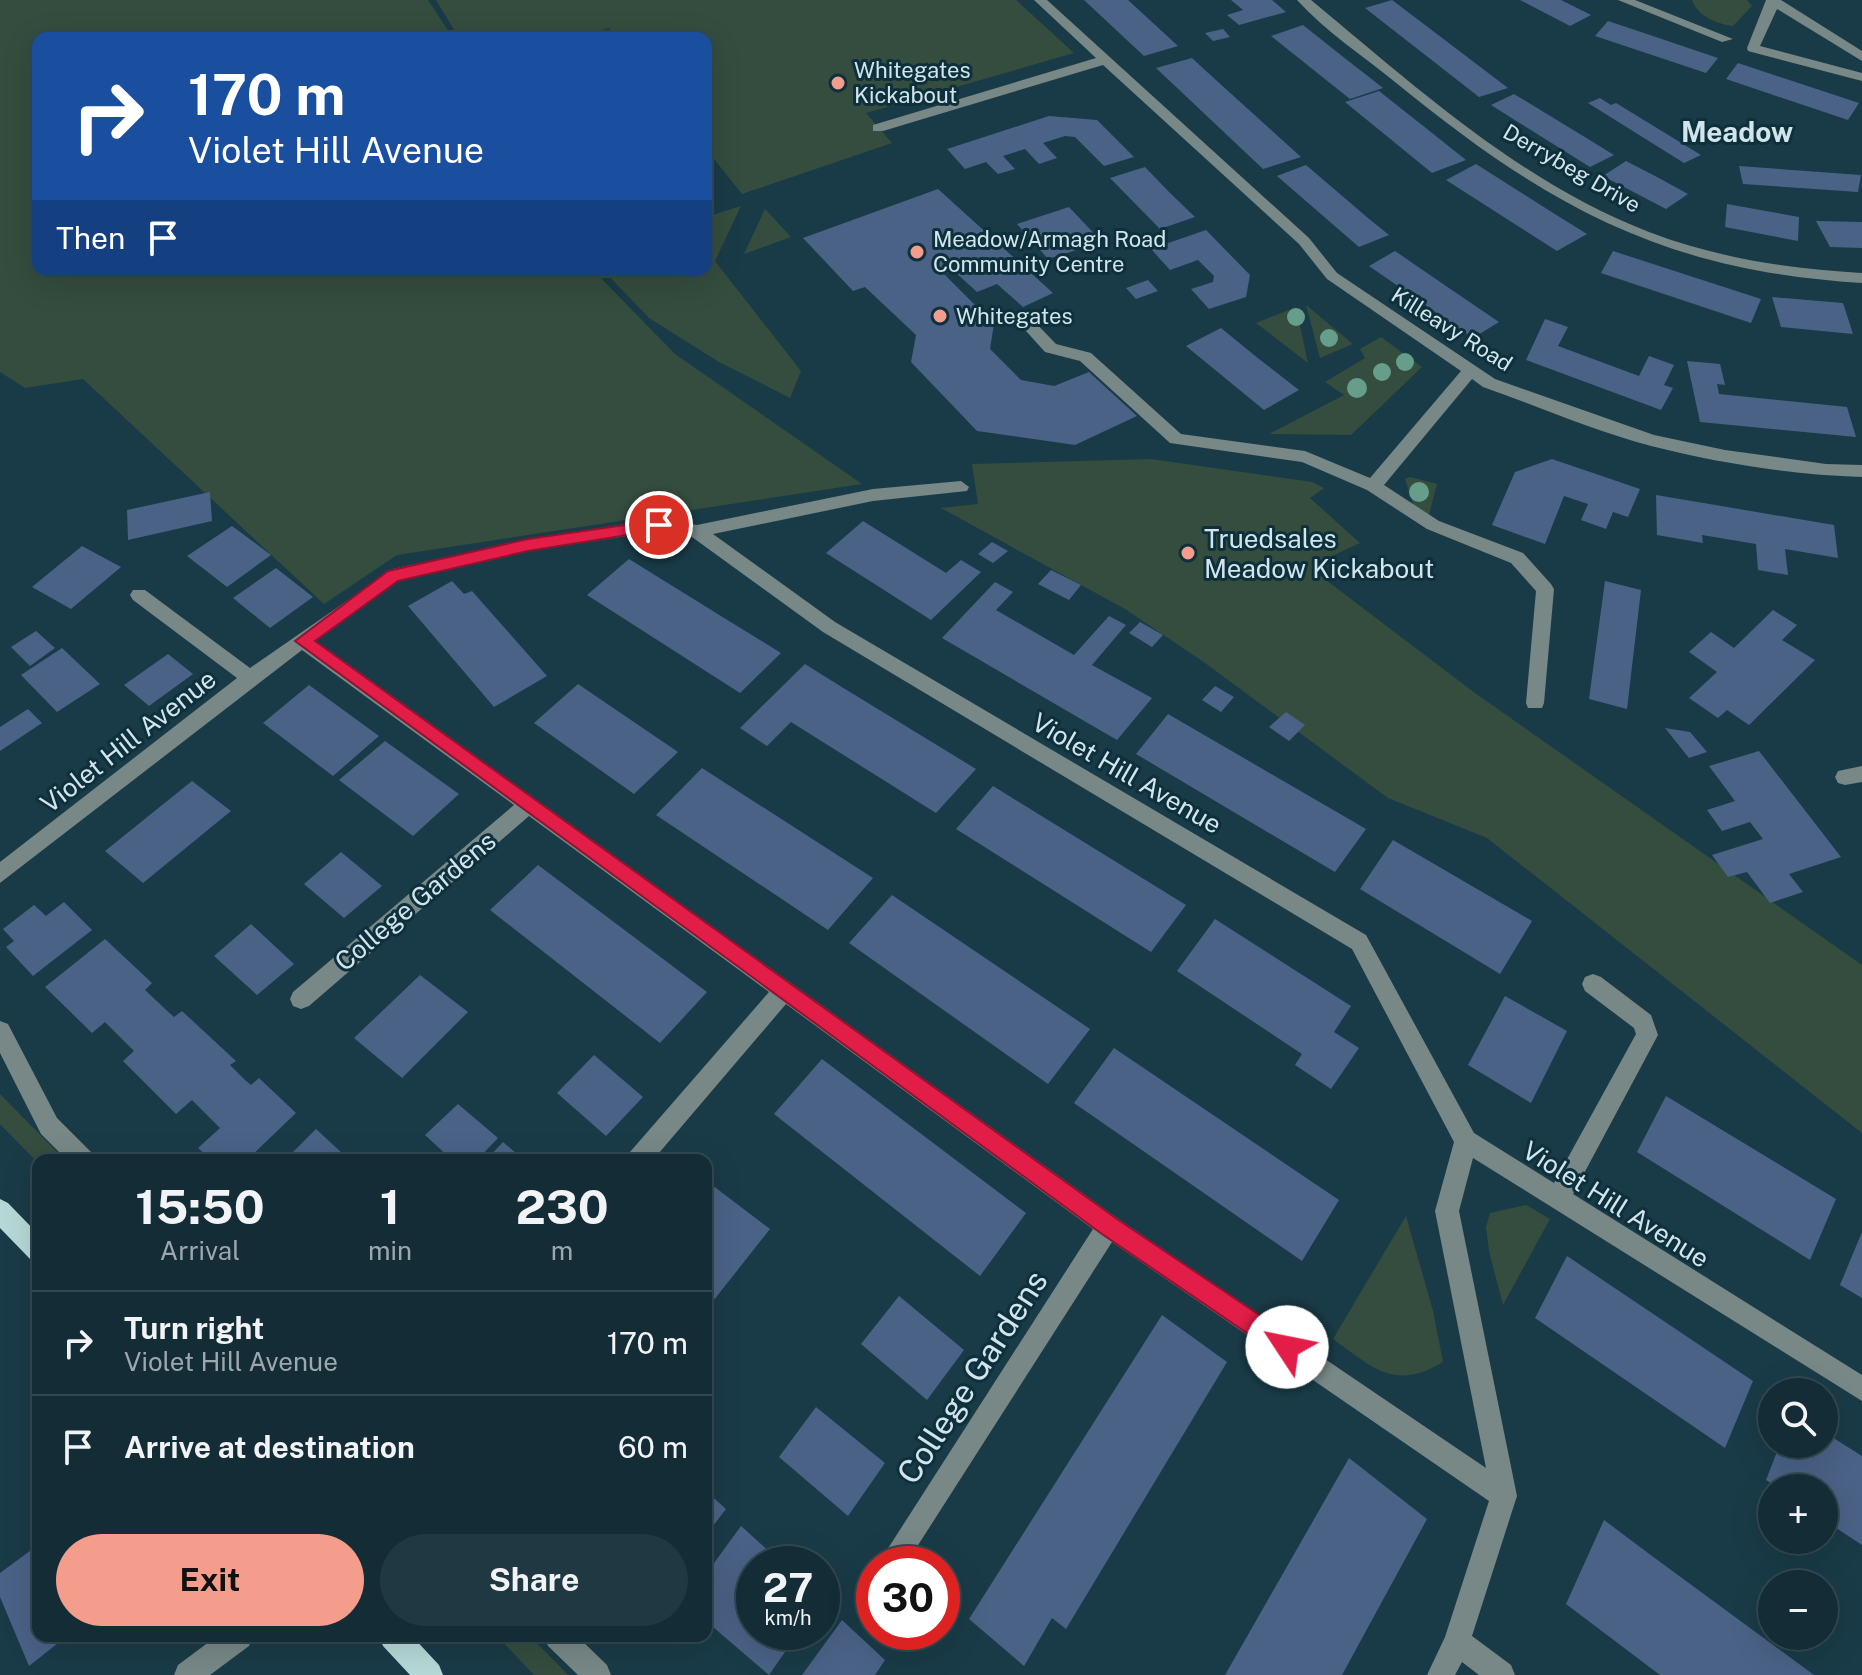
<!DOCTYPE html>
<html lang="en">
<head>
<meta charset="utf-8">
<style>
	:root { --surface:#132c35; --page:#203841; --text:#f1f3f6; --muted:#9da7ad; --line:#324850; --accent:#f49d8c }
	body { margin:0; font-family:"Public Sans",sans-serif; background:var(--page); color:var(--text); height:100vh; display:flex; flex-direction:column; font-size:30px; white-space:nowrap }
	* { box-sizing:border-box; margin:0 }
	p { font-size:26px; color:var(--muted) }
	.icon { flex:none; width:44px; height:44px; fill:none; stroke:currentColor; stroke-width:2; stroke-linecap:round; stroke-linejoin:round }
	.map { position:relative; flex:1; overflow:hidden }
	.drawer { position:absolute; left:32px; top:1154px; width:680px; height:488px; display:flex; flex-direction:column; background:var(--surface); border-radius:16px; box-shadow:0 8px 32px #0002,0 0 0 2px var(--line) }
	.drawer>* { flex:none }
	.hud { position:absolute; left:32px; top:32px; width:680px; height:244px; border-radius:16px; box-shadow:0 8px 32px #0002,0 0 0 2px var(--line); background:#1a4fa0; color:#fff; overflow:hidden }
	.controls { position:absolute; left:1758px; top:1378px; display:grid; gap:16px }
	.controls a { display:grid; place-items:center; width:80px; height:80px; border-radius:50%; background:var(--surface); box-shadow:0 8px 32px #0002,0 0 0 2px var(--line); font-size:40px }
	.speed { position:absolute; left:736px; top:1546px; display:flex; gap:16px; font-size:40px; font-weight:700; text-align:center }
	.speed>* { display:grid; place-content:center; width:104px; height:104px; border-radius:50%; background:var(--surface); box-shadow:0 8px 32px #0002,0 0 0 2px var(--line); line-height:1 }
	.speed small { font-size:20px; font-weight:400 }
	.speed .limit { border:12px solid #d22; background:#fff; color:#111 }
	.pin { position:absolute; display:grid; place-items:center; width:68px; height:68px; color:#fff; margin:-34px; border:4px solid #fff; border-radius:50%; box-shadow:0 2px 8px #0007 }
	.me { position:absolute; width:88px; margin:-44px; rotate:304deg; stroke-linejoin:round; filter:drop-shadow(0 0 6px #0008) }
	.turn { display:flex; align-items:center; gap:28px; height:168px; padding:0 24px; font-size:36px }
	.turn .icon { width:104px; height:104px; stroke-width:2.5 }
	.turn b { display:block; font-size:56px; line-height:68px }
	.then { display:flex; align-items:center; height:76px; padding:0 24px; background:#0003; gap:16px; font-size:30px }
	.eta { display:flex; justify-content:space-evenly; align-items:center; height:136px; text-align:center }
	.eta b { font-size:48px; font-weight:700; line-height:56px }
	.action { display:flex; gap:16px; margin-top:auto; padding:16px 24px }
	.action a { flex:1; height:92px; border-radius:48px; background:var(--accent); color:#111; font-size:32px; font-weight:700; line-height:92px; text-align:center }
	.action a+a { background:var(--page); color:var(--text) }
	ul { padding:0; list-style:none }
	li { display:flex; align-items:center; gap:24px; height:104px; padding:0 24px; border-top:2px solid var(--line) }
	li div { flex:1 }
	li b { display:block; font-size:30px }
	li em { font-style:normal }
	.map>svg:first-child { display:block }
</style>
</head>
<body>
<div class="map">
<svg width="1862" height="1675" viewBox="0 0 1862 1675">
	<rect width="100%" height="100%" fill="#193b47"/>
	<!-- green -->
	<path fill="#344d3e" d="M 0,0 L 428,0 L 453,38 L 38,38 L 38,270 L 593,270 L 675,354 L 862,484 L 397,555 L 324,604 L 83,379 L 25,388 L 0,372 Z
		M 436,0 L 1016,0 L 1074,53 L 866,113 L 892,143 L 742,194 L 706,149 L 706,38 L 617,38 L 609,28 L 570,38 L 459,38 Z
		M 1692,0 L 1747,0 L 1752,6 L 1733,26 C 1716,24 1698,16 1692,0 Z
		M 741,206 L 715,261 L 801,371 L 790,398 L 719,362 L 649,318 L 603,270 L 706,270 L 706,217 Z
		M 765,209 L 791,237 L 744,254 Z
		M 1306,305 L 1353,344 L 1320,358 Z
		M 1296,307 L 1308,363 L 1256,323 Z
		M 1381,337 L 1422,367 L 1351,435 L 1269,434 L 1344,395 L 1325,382 L 1365,358 L 1360,349 Z
		M 1151,459 L 1312,482 L 1324,488 L 1310,498 L 1360,543 L 1319,562 L 1314,571 L 1475,693 L 1862,965 L 1862,1133 L 1487,838 L 1388,798 L 1205,663 L 1125,609 L 941,508 L 978,504 L 972,464 Z
		M 1410,477 L 1437,484 L 1429,515 L 1414,507 L 1405,479 Z
		M 0,1094 L 65,1160 L 38,1163 L 0,1124 Z
		M 1526,1205 L 1550,1219 L 1503,1305 L 1489,1251 L 1486,1227 L 1490,1213 Z
		M 1406,1216 L 1433,1311 L 1443,1362 C 1395,1391 1373,1368 1333,1339 Z
		M 497,1636 L 530,1636 L 568,1675 L 534,1675 Z"/>
	<!-- building -->
	<path fill="#4a6286" d="M 1084,0 L 1128,0 L 1178,46 L 1144,56 Z
		M 1231,0 L 1272,0 L 1286,12 L 1239,25 L 1227,15 L 1243,10 Z
		M 1392,0 L 1429,28 L 1508,88 L 1479,97 L 1365,8 Z
		M 1520,0 L 1561,0 L 1591,15 L 1570,26 Z
		M 1608,21 L 1635,30 L 1718,58 L 1706,73 L 1595,36 Z
		M 1303,25 L 1342,56 L 1383,88 L 1350,99 L 1271,36 Z
		M 1223,29 L 1230,37 L 1213,41 L 1205,33 Z
		M 1192,58 L 1206,71 L 1301,157 L 1263,169 L 1156,68 Z
		M 1738,63 L 1768,73 L 1859,103 L 1848,120 L 1726,79 Z
		M 1379,91 L 1422,125 L 1466,160 L 1432,173 L 1345,102 Z
		M 1514,94 L 1588,139 L 1614,155 L 1590,167 L 1491,105 Z
		M 1600,98 L 1611,105 L 1616,103 L 1701,155 L 1684,163 L 1588,103 Z
		M 1049,116 L 1097,120 L 1134,157 L 1104,166 L 1075,137 L 1065,136 L 1043,143 L 1057,158 L 1039,164 L 1025,149 L 1003,156 L 1015,169 L 998,174 L 986,162 L 965,169 L 947,149 Z
		M 1626,161 L 1657,177 L 1688,194 L 1666,209 L 1603,176 Z
		M 1476,164 L 1558,216 L 1587,234 L 1557,251 L 1446,180 Z
		M 1306,165 L 1368,218 L 1389,235 L 1359,247 L 1277,176 Z
		M 1739,166 L 1861,175 L 1858,192 L 1743,184 Z
		M 1145,167 L 1169,192 L 1195,217 L 1160,229 L 1110,178 Z
		M 938,189 L 1053,293 L 1023,307 L 997,284 L 977,292 L 954,271 L 944,274 L 994,324 L 990,349 L 1021,380 L 1054,386 L 1089,372 L 1137,416 L 1075,445 L 977,431 L 911,362 L 916,335 L 865,287 L 853,291 L 803,238 Z
		M 1727,204 L 1799,217 L 1798,241 L 1725,227 Z
		M 1069,207 L 1102,242 L 1048,259 L 1017,224 Z
		M 1816,221 L 1862,222 L 1862,248 L 1830,247 Z
		M 1206,230 L 1250,275 L 1246,297 L 1209,309 L 1191,289 L 1213,282 L 1214,276 L 1198,260 L 1170,270 L 1151,249 Z
		M 1395,251 L 1446,286 L 1499,322 L 1473,338 L 1369,266 Z
		M 1613,251 L 1761,299 L 1751,323 L 1601,273 Z
		M 1115,257 L 1124,266 L 1103,273 L 1094,265 Z
		M 1148,280 L 1158,291 L 1136,299 L 1126,288 Z
		M 1772,297 L 1843,303 L 1853,334 L 1781,327 Z
		M 1545,319 L 1568,327 L 1558,346 L 1639,376 L 1649,356 L 1674,365 L 1664,385 L 1673,388 L 1661,410 L 1526,360 Z
		M 1221,328 L 1259,359 L 1299,390 L 1264,410 L 1186,346 Z
		M 1687,361 L 1720,364 L 1725,385 L 1717,384 L 1719,394 L 1847,407 L 1856,437 L 1700,422 Z
		M 1552,459 L 1640,489 L 1628,517 L 1613,512 L 1606,529 L 1581,520 L 1588,504 L 1564,496 L 1545,544 L 1492,525 L 1515,472 Z
		M 210,492 L 212,521 L 128,540 L 127,510 Z
		M 1656,495 L 1834,525 L 1838,558 L 1785,549 L 1788,575 L 1758,570 L 1756,544 L 1702,535 L 1703,543 L 1657,535 Z
		M 863,521 L 946,573 L 961,560 L 981,572 L 931,620 L 826,553 Z
		M 232,526 L 271,555 L 227,587 L 187,556 Z
		M 992,542 L 1008,551 L 993,563 L 978,554 Z
		M 82,546 L 121,567 L 71,609 L 32,587 Z
		M 629,559 L 729,621 L 781,653 L 740,693 L 587,595 Z
		M 276,568 L 313,597 L 270,628 L 233,598 Z
		M 1051,570 L 1081,585 L 1069,600 L 1038,584 Z
		M 452,581 L 464,594 L 472,591 L 547,676 L 494,707 L 408,606 Z
		M 1605,581 L 1641,590 L 1627,709 L 1589,699 Z
		M 995,582 L 1013,592 L 996,610 L 1074,655 L 1109,616 L 1126,625 L 1092,665 L 1152,698 L 1117,740 L 942,638 Z
		M 1773,610 L 1797,625 L 1782,640 L 1815,660 L 1749,725 L 1727,710 L 1718,718 L 1689,698 L 1717,672 L 1689,652 L 1711,632 L 1734,648 Z
		M 1140,622 L 1163,635 L 1152,647 L 1129,633 Z
		M 36,631 L 55,648 L 30,666 L 11,647 Z
		M 62,648 L 100,684 L 57,712 L 21,675 Z
		M 168,654 L 193,674 L 149,706 L 124,685 Z
		M 805,664 L 832,681 L 976,769 L 936,813 L 791,722 L 767,746 L 740,728 Z
		M 578,684 L 678,752 L 634,794 L 534,723 Z
		M 309,685 L 379,736 L 333,776 L 263,723 Z
		M 1215,686 L 1234,697 L 1221,712 L 1202,700 Z
		M 28,709 L 42,723 L 0,751 L 0,727 Z
		M 1286,712 L 1305,725 L 1289,741 L 1269,727 Z
		M 1168,714 L 1366,829 L 1335,872 L 1136,754 Z
		M 1665,728 L 1690,732 L 1707,752 L 1689,758 Z
		M 385,741 L 459,794 L 413,836 L 339,780 Z
		M 1759,751 L 1841,857 L 1789,874 L 1803,892 L 1770,903 L 1747,872 L 1728,877 L 1712,855 L 1763,839 L 1750,822 L 1722,831 L 1707,810 L 1735,801 L 1709,766 Z
		M 702,768 L 873,878 L 828,930 L 656,815 Z
		M 192,781 L 231,811 L 143,883 L 105,851 Z
		M 993,786 L 1186,905 L 1151,952 L 956,829 Z
		M 1393,840 L 1532,921 L 1500,974 L 1360,889 Z
		M 341,852 L 382,886 L 344,918 L 304,884 Z
		M 538,865 L 707,992 L 660,1043 L 490,910 Z
		M 892,895 L 1090,1029 L 1048,1084 L 849,943 Z
		M 64,902 L 92,930 L 33,976 L 6,947 L 14,941 L 3,929 L 34,905 L 46,916 Z
		M 1215,919 L 1351,1006 L 1334,1032 L 1359,1048 L 1331,1089 L 1295,1065 L 1302,1054 L 1177,971 Z
		M 251,924 L 294,964 L 257,995 L 214,956 Z
		M 105,939 L 152,983 L 145,990 L 162,1006 L 174,1017 L 182,1011 L 236,1061 L 230,1065 L 245,1080 L 251,1085 L 259,1078 L 296,1113 L 247,1160 L 211,1160 L 198,1148 L 220,1128 L 192,1100 L 176,1114 L 123,1061 L 134,1051 L 105,1022 L 92,1033 L 45,987 Z
		M 420,975 L 468,1012 L 402,1078 L 354,1038 Z
		M 1505,996 L 1567,1031 L 1531,1103 L 1468,1065 Z
		M 1114,1048 L 1339,1200 L 1302,1261 L 1074,1103 Z
		M 594,1055 L 643,1097 L 606,1136 L 557,1093 Z
		M 822,1059 L 1026,1213 L 980,1276 L 774,1114 Z
		M 1666,1096 L 1836,1199 L 1810,1260 L 1637,1152 Z
		M 458,1104 L 498,1138 L 477,1160 L 452,1160 L 425,1135 Z
		M 316,1129 L 343,1154 L 350,1160 L 285,1160 Z
		M 503,1142 L 524,1160 L 486,1160 Z
		M 712,1185 L 770,1229 L 706,1310 L 706,1192 Z
		M 1862,1232 L 1862,1298 L 1840,1285 Z
		M 1567,1256 L 1753,1381 L 1725,1448 L 1535,1318 Z
		M 899,1296 L 964,1350 L 927,1400 L 861,1344 Z
		M 1162,1315 L 1227,1362 L 1066,1629 L 1052,1618 L 1024,1666 L 969,1619 Z
		M 816,1407 L 885,1463 L 848,1516 L 779,1457 Z
		M 1824,1432 L 1862,1456 L 1862,1545 L 1824,1520 L 1824,1488 L 1778,1488 L 1766,1480 L 1780,1444 L 1824,1444 Z
		M 1349,1458 L 1427,1519 L 1342,1675 L 1225,1675 Z
		M 706,1491 L 726,1509 L 706,1535 Z
		M 1604,1520 L 1652,1556 L 1814,1675 L 1660,1675 L 1566,1604 Z
		M 741,1526 L 783,1564 L 754,1564 L 754,1632 L 799,1632 L 769,1675 L 706,1621 L 706,1574 Z
		M 38,1545 L 38,1636 L 67,1636 L 29,1666 L 0,1597 L 0,1573 Z
		M 842,1620 L 885,1660 L 875,1675 L 802,1675 Z"/>
	<g fill="none" stroke-linecap="round" stroke-linejoin="round">
		<!-- minor -->
		<path fill="#778886" fill-rule="evenodd" d="M 1034,0 L 1047,0 L 1309,238 L 1337,273 L 1495,379 L 1654,435 L 1725,450 L 1826,464 L 1862,465 L 1862,477 C 1791,475 1719,463 1651,446 C 1594,431 1538,406 1483,387 L 1472,379 L 1384,485 L 1439,521 L 1523,553 L 1551,584 L 1554,589 L 1544,703 L 1542,708 L 1528,708 L 1526,703 L 1536,591 L 1511,563 L 1427,529 L 1367,490 L 1302,462 L 1170,443 L 1080,361 L 1045,352 L 1017,321 L 1020,317 L 1030,317 L 1056,344 L 1091,353 L 1181,434 L 1305,451 L 1370,478 L 1461,371 L 1327,279 L 1299,244 L 1103,65 L 883,131 L 873,131 L 873,125 L 1096,58 Z
			M 1297,0 L 1311,0 C 1415,86 1521,183 1649,232 C 1717,258 1789,269 1862,273 L 1862,283 C 1663,271 1547,206 1395,82 C 1363,56 1325,31 1297,0 Z
			M 1618,0 L 1635,0 L 1733,39 L 1722,42 Z
			M 1766,0 L 1781,0 L 1862,51 L 1862,61 L 1777,9 L 1760,46 L 1862,73 L 1862,81 L 1748,51 L 1747,48 Z
			M 961,481 L 969,487 L 967,491 L 873,501 L 713,534 L 835,622 L 1366,935 L 1474,1133 L 1554,1183 L 1636,1034 L 1634,1028 L 1585,991 L 1582,984 L 1585,977 L 1593,974 L 1601,977 L 1651,1015 L 1658,1035 L 1573,1194 L 1862,1375 L 1862,1401 L 1473,1158 L 1459,1211 L 1517,1496 L 1472,1636 L 1511,1665 L 1515,1675 L 1479,1675 L 1462,1662 L 1455,1675 L 1427,1675 L 1445,1637 L 1489,1501 L 1112,1242 L 906,1564 L 878,1564 L 1093,1229 L 786,1004 L 653,1160 L 627,1160 L 630,1152 L 769,992 L 529,816 L 309,1006 L 301,1009 L 293,1006 L 290,999 L 293,992 L 514,805 L 302,650 L 0,883 L 0,862 L 237,678 L 133,600 L 130,595 L 133,590 L 145,590 L 250,668 L 393,569 L 528,539 L 659,519 L 697,525 L 873,489 ZM 659,531 L 692,537 L 823,632 L 1352,949 L 1454,1142 L 1435,1211 L 1486,1468 L 1117,1218 L 316,641 L 398,581 L 528,551 Z
			M 1862,766 L 1862,782 L 1845,785 L 1838,783 L 1835,777 L 1838,771 Z
			M 0,1021 L 8,1024 L 57,1118 L 91,1152 L 94,1160 L 67,1160 L 41,1134 L 0,1053 Z
			M 217,1636 L 253,1636 L 249,1646 L 210,1675 L 174,1675 L 178,1665 Z
			M 544,1636 L 577,1636 L 607,1665 L 611,1675 L 578,1675 L 548,1646 Z"/>
		<!-- major -->
		<path fill="#b6d9d7" fill-rule="evenodd" d="M 0,1199 L 8,1203 L 38,1234 L 38,1263 L 30,1259 L 0,1228 Z
			M 379,1636 L 412,1636 L 439,1665 L 443,1675 L 410,1675 L 383,1646 Z"/>
	</g>
	<!-- trees -->
	<g fill="#669d8b">
		<circle cx="1296" cy="317" r="9"/>
		<circle cx="1329" cy="338" r="9"/>
		<circle cx="1405" cy="362" r="9"/>
		<circle cx="1382" cy="372" r="9"/>
		<circle cx="1357" cy="388" r="10"/>
		<circle cx="1419" cy="492" r="10"/>
	</g>
	<!-- route -->
	<path fill="#e11d48" stroke="#92132f" stroke-width="2" d="M 659,520 L 665,521 L 665,529 L 528,551 L 398,581 L 315,641 L 1117,1219 L 1295,1339 L 1299,1347 L 1295,1355 L 1287,1359 L 1279,1355 L 1102,1234 L 295,641 L 388,571 L 528,539 Z"/>
	<!-- markers -->
	<g fill="#f49d8c" stroke="#0e303c" stroke-width="3">
		<circle cx="838" cy="83" r="8"/>
		<circle cx="917" cy="252" r="8"/>
		<circle cx="940" cy="316" r="8"/>
		<circle cx="1188" cy="553" r="8"/>
	</g>
	<g text-anchor="middle" dominant-baseline="central" stroke-width="6" stroke-linejoin="round" paint-order="stroke">
		<!-- far-poi labels -->
		<g font-size="22" fill="#d2e5ec" stroke="#0e303c" text-anchor="start">
			<text x="854" y="70">Whitegates<tspan x="854" dy="25">Kickabout</tspan></text>
			<text x="933" y="239">Meadow/Armagh Road<tspan x="933" dy="25">Community Centre</tspan></text>
			<text x="956" y="316">Whitegates</text>
		</g>
		<!-- far-street labels -->
		<g font-size="22" fill="#d2e5ec" stroke="#0e303c">
			<text transform="translate(1572 168) rotate(30)">Derrybeg Drive</text>
			<text transform="translate(1452 329) rotate(32)">Killeavy Road</text>
		</g>
		<!-- poi labels -->
		<g font-size="26" fill="#d2e5ec" stroke="#0e303c" text-anchor="start">
			<text x="1204" y="538">Truedsales<tspan x="1204" dy="30">Meadow Kickabout</tspan></text>
		</g>
		<!-- street labels -->
		<g font-size="26" fill="#d2e5ec" stroke="#0e303c">
			<text transform="translate(128 741) rotate(-38)">Violet Hill Avenue</text>
			<text transform="translate(1127 773) rotate(30)">Violet Hill Avenue</text>
			<text transform="translate(415 901) rotate(-40)">College Gardens</text>
			<text transform="translate(1616 1204) rotate(32)">Violet Hill Avenue</text>
		</g>
		<!-- far-district labels -->
		<g font-size="28" font-weight="bold" fill="#d2e5ec" stroke="#0e303c">
			<text x="1737" y="131">Meadow</text>
		</g>
		<!-- near-street labels -->
		<g font-size="32" fill="#d2e5ec" stroke="#0e303c">
			<text transform="translate(972 1377) rotate(-57)">College Gardens</text>
		</g>
	</g>
</svg>
<div class="controls">
<a><svg class="icon" aria-label="search" viewBox="0 0 24 24"><circle cx="10" cy="10" r="6"/><path d="M15 15l6 6"/></svg></a>
<a>+</a>
<a>−</a>
</div>
<div class="speed"><div>27<small>km/h</small></div><div class="limit">30</div></div>
<div class="pin" style="left:659px;top:525px;background:#d93025"><svg class="icon" aria-label="arrive" viewBox="0 0 24 24"><path d="M6 21V4h12l-3 4 3 4H6"/></svg></div>
<svg class="me" style="left:1287px;top:1347px" viewBox="-20 -20 40 40"><circle r="19" fill="#fff"/><path d="M0-13L10 11 0 6-10 11z" fill="#e11d48"/></svg>
<div class="hud">
<div class="turn"><svg class="icon" aria-label="right" viewBox="0 0 24 24"><path d="M7 20v-9h11M14 6l5 5-5 5"/></svg><div><b>170 m</b>Violet Hill Avenue</div></div>
<div class="then">Then<svg class="icon" aria-label="arrive" viewBox="0 0 24 24"><path d="M6 21V4h12l-3 4 3 4H6"/></svg></div>
</div>
<section class="drawer">
<div class="eta">
<div><b>15:50</b><p>Arrival</p></div>
<div><b>1</b><p>min</p></div>
<div><b>230</b><p>m</p></div>
</div>
<ul>
<li><svg class="icon" aria-label="right" viewBox="0 0 24 24"><path d="M7 20v-9h11M14 6l5 5-5 5"/></svg><div><b>Turn right</b><p>Violet Hill Avenue</p></div><em>170 m</em></li>
<li><svg class="icon" aria-label="arrive" viewBox="0 0 24 24"><path d="M6 21V4h12l-3 4 3 4H6"/></svg><div><b>Arrive at destination</b></div><em>60 m</em></li>
</ul>
<div class="action"><a>Exit</a><a>Share</a></div>
</section>
</div>
</body>
</html>
